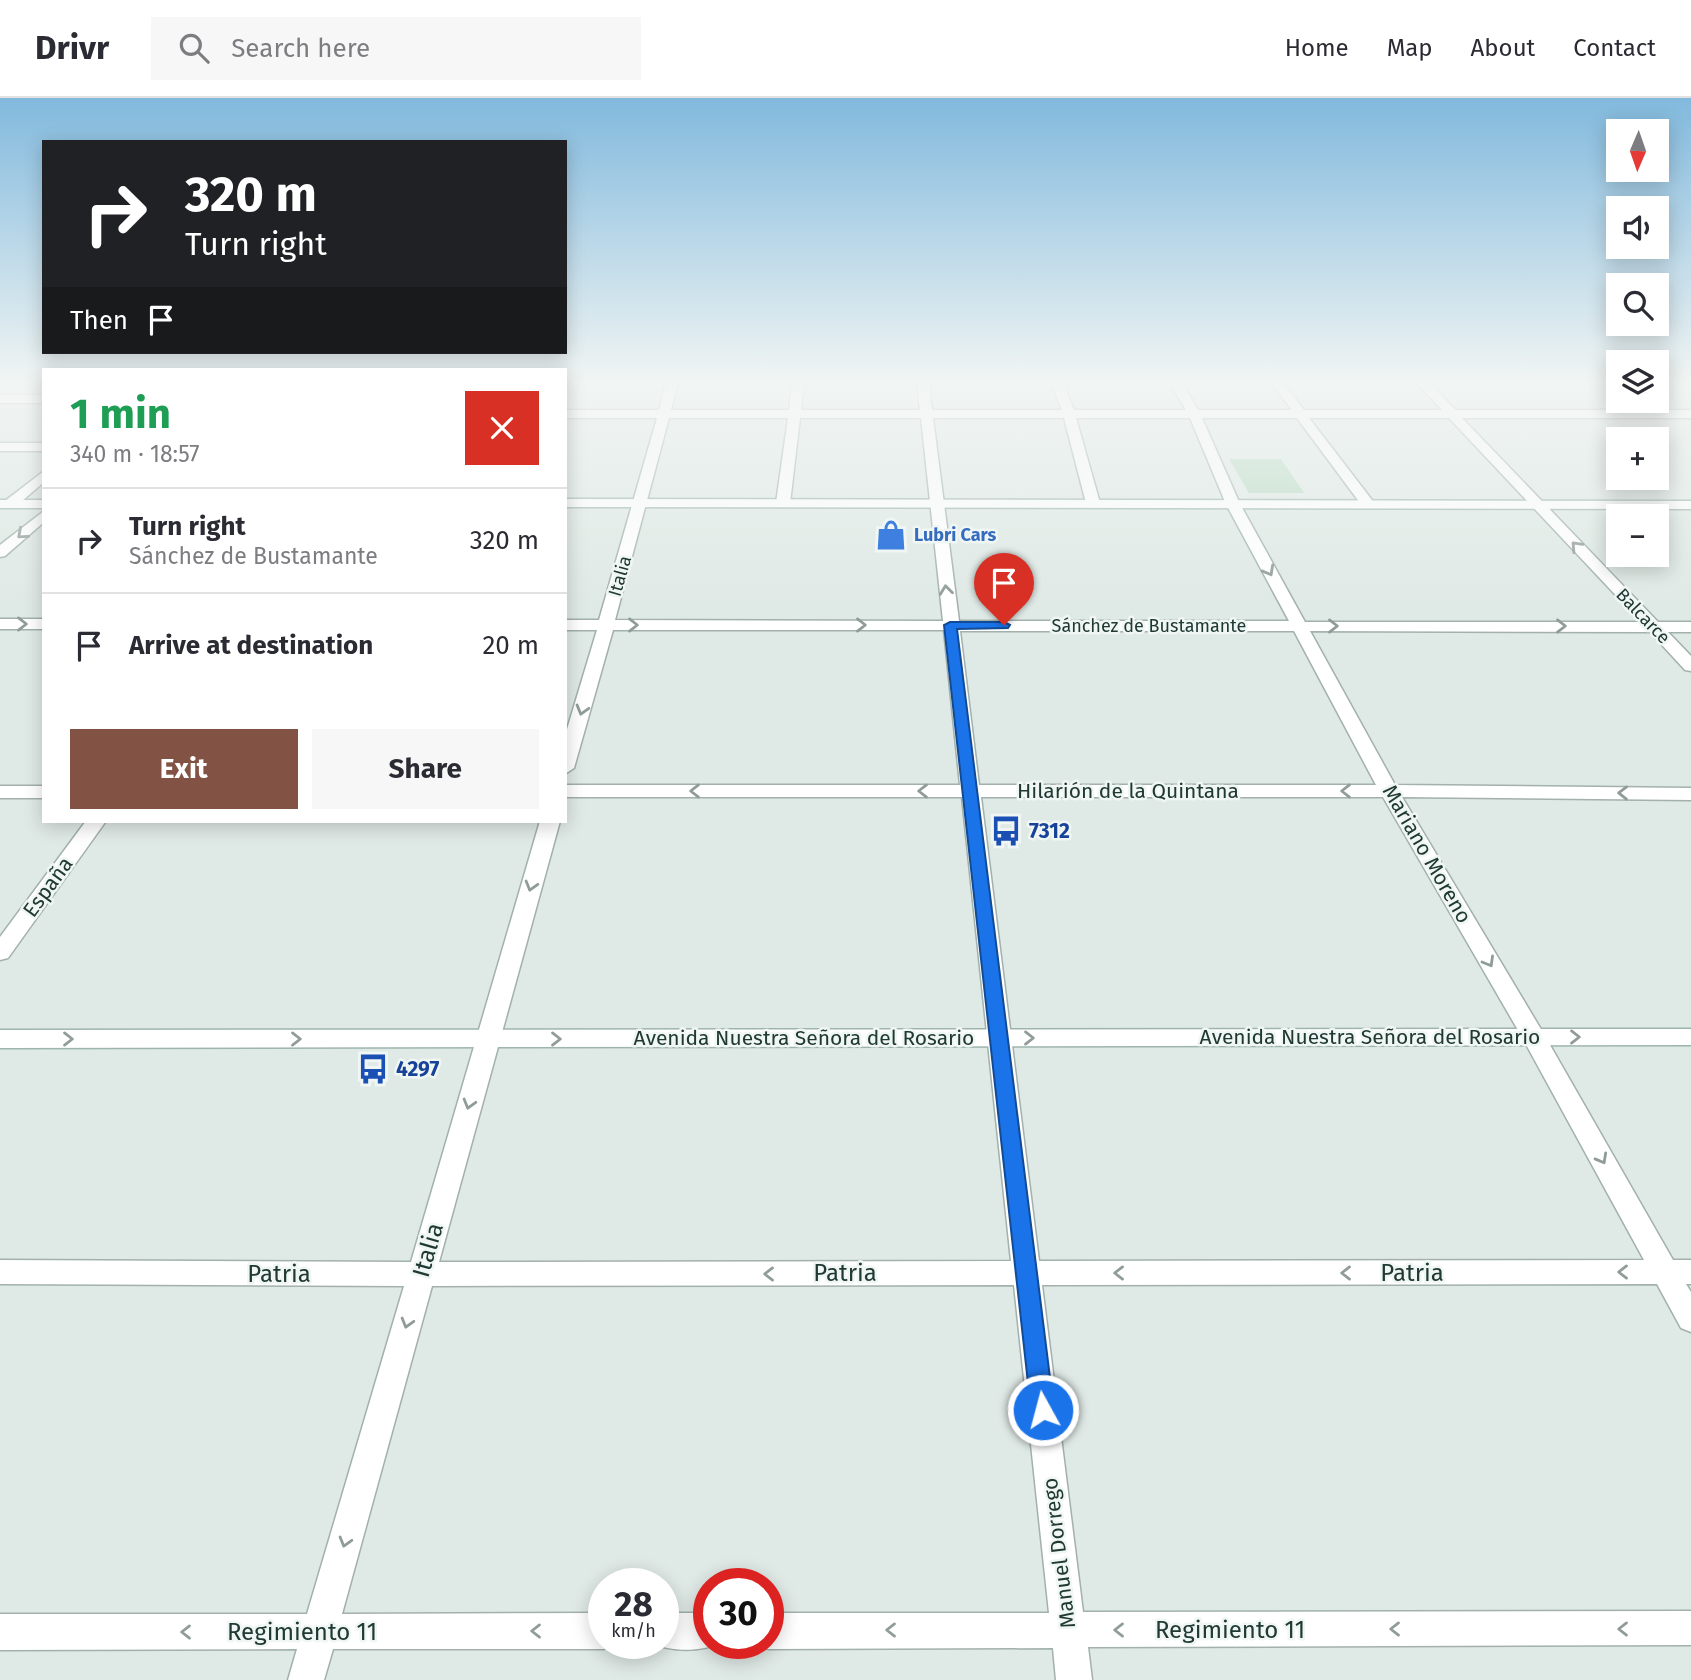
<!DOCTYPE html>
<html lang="en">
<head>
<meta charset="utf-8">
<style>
	:root { --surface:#fff; --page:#f7f7f7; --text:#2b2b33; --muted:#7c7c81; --line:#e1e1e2; --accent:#825244 }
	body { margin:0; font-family:"Fira Sans",sans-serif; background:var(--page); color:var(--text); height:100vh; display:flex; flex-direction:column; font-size:26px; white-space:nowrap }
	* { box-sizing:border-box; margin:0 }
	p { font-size:23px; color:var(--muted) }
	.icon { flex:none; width:38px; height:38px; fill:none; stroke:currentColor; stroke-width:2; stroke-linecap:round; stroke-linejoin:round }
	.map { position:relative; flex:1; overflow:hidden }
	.drawer { position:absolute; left:42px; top:270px; width:525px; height:455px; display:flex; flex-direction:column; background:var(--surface); border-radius:0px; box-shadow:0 4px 18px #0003 }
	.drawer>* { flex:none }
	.top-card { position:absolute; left:42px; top:42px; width:525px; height:214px; border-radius:0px; box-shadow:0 4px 18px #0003; background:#202124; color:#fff; overflow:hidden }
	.needle { width:46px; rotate:182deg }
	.fabs { position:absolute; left:1606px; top:21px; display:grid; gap:14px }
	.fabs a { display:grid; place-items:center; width:63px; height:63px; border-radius:0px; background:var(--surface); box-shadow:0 4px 18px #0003; font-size:35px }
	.speed { position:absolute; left:588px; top:1470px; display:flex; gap:14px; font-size:35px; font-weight:700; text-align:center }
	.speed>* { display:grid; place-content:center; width:91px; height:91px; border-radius:50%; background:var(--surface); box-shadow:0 4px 18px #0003; line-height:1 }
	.speed small { font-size:18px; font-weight:400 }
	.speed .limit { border:10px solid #d22; background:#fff; color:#111 }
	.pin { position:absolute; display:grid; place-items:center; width:60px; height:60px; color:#fff; margin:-72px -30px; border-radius:50% 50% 50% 0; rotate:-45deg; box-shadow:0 0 7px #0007 }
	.pin .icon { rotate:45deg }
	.me { position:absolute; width:77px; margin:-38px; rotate:353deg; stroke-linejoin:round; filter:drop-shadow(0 0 5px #0008) }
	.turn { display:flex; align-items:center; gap:24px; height:147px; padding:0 28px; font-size:32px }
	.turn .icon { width:91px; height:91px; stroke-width:2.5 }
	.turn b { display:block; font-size:49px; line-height:60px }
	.then { display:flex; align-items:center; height:66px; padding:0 28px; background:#0003; gap:14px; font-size:26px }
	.round { display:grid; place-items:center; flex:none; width:74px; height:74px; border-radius:0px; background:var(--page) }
	.head { display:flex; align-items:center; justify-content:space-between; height:119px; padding:0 28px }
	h1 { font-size:42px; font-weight:700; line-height:52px; color:#1e9e55 }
	.button { display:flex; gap:14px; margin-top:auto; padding:14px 28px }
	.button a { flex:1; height:80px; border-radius:0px; background:var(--accent); color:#fff; font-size:28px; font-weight:700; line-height:80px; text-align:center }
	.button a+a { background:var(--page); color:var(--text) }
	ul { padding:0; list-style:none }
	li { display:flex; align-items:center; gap:21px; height:105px; padding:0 28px; border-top:2px solid var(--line) }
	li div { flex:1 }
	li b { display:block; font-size:26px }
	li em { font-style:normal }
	header { display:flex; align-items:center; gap:42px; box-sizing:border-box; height:98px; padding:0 35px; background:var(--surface); border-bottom:2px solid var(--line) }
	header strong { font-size:33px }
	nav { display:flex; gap:38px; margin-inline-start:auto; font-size:24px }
	.search { width:490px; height:63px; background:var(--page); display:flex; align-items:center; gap:18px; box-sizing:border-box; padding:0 24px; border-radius:0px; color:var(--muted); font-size:26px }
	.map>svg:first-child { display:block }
</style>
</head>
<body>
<header>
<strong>Drivr</strong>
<div class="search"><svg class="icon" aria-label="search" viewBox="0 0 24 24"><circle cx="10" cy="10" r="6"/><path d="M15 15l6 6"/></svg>Search here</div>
<nav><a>Home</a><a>Map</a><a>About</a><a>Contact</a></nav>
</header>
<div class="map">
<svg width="1691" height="1582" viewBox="0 0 1691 1582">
	<rect width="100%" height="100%" fill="#dfe9e5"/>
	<!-- green -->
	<path fill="#b8dac2" d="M 1229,361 L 1281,361 L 1304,395 L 1249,395 Z"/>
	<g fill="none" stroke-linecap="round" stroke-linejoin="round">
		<!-- street casing -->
		<g stroke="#a2b1ac" stroke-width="3">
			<path id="street" d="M 666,285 L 678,285 L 671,312 L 789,312 L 792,285 L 804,285 L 801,312 L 920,312 L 917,285 L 929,285 L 932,312 L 1062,312 L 1051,285 L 1063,285 L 1074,312 L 1186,312 L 1170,285 L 1182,285 L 1198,312 L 1292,312 L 1271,285 L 1283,285 L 1304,312 L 1442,312 L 1417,285 L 1429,285 L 1456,312 L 1691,312 L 1691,320 L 1462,320 L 1658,524 L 1691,524 L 1691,534 L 1668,534 L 1691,558 L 1691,573 L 1685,572 L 1650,534 L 1310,533 L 1395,687 L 1691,690 L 1691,702 L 1402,699 L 1542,933 L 1673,1162 L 1691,1162 L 1691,1186 L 1686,1186 L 1691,1194 L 1691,1234 L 1681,1230 L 1657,1186 L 1042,1187 L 1083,1514 L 1691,1513 L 1691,1547 L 1088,1549 L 1092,1582 L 1056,1582 L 1053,1550 L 768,1551 L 756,1545 L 768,1545 L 768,1515 L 1049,1515 L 1014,1187 L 432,1188 L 342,1516 L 604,1515 L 604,1545 L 616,1545 L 604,1551 L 333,1551 L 324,1582 L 288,1582 L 297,1551 L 0,1552 L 0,1516 L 307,1516 L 404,1188 L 0,1186 L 0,1162 L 411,1164 L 540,723 L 560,723 L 439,1164 L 1011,1163 L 962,699 L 565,699 L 565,687 L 960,687 L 944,532 L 613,532 L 574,670 L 565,676 L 565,638 L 597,532 L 565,532 L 565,522 L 599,522 L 657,320 L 565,320 L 565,312 L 659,312 ZM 669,320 L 788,320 L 776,405 L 783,409 L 790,405 L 800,320 L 921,320 L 943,523 L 615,522 ZM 933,320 L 1064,320 L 1086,405 L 1093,409 L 1100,405 L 1076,320 L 1190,320 L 1226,406 L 1289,523 L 959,523 ZM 1202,320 L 1297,320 L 1363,409 L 1368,410 L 1375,406 L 1309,320 L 1449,320 L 1641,524 L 1305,524 L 1240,406 ZM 960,533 L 1294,533 L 1376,687 L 979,687 ZM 981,699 L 1383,699 L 1522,939 L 1644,1162 L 1039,1163 Z
				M 0,297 L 44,297 L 44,305 L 0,305 Z
				M 0,345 L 44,345 L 44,353 L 0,353 Z
				M 44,373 L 44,384 L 15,409 L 5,409 L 5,403 Z
				M 44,413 L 44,424 L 5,458 L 0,459 L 0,447 Z
				M 0,521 L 44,521 L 44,531 L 0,531 Z
				M 0,688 L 44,688 L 44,700 L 0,700 Z
				M 86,723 L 106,723 L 8,860 L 0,862 L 0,839 Z
				M 663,1515 L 709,1515 L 709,1545 L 721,1545 C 701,1554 671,1554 651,1545 L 663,1545 Z"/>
		</g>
		<!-- secondary casing -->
		<g stroke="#9eb5ad" stroke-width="3">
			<path id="secondary" d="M 565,401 L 1691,403 L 1691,411 L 565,409 Z
				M 0,402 L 44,402 L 44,410 L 0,410 Z
				M 1691,931 L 1691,947 L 0,950 L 0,932 Z"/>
		</g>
		<!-- street -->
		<use href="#street" fill="#fff" fill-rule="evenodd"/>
		<!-- secondary -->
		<use href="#secondary" fill="#fff" fill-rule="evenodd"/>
	</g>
	<!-- one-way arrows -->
	<defs><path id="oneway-chevron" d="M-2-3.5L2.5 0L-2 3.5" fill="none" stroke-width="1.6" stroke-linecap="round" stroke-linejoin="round" transform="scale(1.75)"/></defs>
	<g stroke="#909c99">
		<use href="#oneway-chevron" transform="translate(22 436) rotate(139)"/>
		<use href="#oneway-chevron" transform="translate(1576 448) rotate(-133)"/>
		<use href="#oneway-chevron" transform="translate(1269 473) rotate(61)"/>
		<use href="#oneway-chevron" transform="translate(946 492) rotate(-97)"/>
		<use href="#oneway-chevron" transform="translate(22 526)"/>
		<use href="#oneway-chevron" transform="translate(633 527)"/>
		<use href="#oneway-chevron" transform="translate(861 527)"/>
		<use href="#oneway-chevron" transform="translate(1333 528)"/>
		<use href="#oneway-chevron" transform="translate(1561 528)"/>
		<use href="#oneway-chevron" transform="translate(582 612) rotate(106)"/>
		<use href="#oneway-chevron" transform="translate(695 693) rotate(-180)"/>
		<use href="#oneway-chevron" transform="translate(923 693) rotate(-180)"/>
		<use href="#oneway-chevron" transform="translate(1346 693) rotate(180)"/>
		<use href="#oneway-chevron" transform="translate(1623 695) rotate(-179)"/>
		<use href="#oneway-chevron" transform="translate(531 788) rotate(106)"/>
		<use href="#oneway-chevron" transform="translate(1489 864) rotate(60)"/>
		<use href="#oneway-chevron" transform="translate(1575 939)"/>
		<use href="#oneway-chevron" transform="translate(1029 940)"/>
		<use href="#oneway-chevron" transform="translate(68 941)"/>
		<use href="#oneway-chevron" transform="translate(296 941)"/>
		<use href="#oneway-chevron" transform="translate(556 941)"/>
		<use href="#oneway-chevron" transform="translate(469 1006) rotate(106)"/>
		<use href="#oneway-chevron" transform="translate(1602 1061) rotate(61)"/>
		<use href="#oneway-chevron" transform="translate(1623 1174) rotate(180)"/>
		<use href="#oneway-chevron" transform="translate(1119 1175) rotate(180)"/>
		<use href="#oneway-chevron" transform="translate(1346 1175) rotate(180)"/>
		<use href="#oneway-chevron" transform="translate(769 1176) rotate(180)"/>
		<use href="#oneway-chevron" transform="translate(407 1225) rotate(106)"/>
		<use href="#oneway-chevron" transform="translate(345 1444) rotate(106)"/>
		<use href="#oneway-chevron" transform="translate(1395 1531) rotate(180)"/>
		<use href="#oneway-chevron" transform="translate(1623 1531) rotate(180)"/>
		<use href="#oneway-chevron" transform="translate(891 1532) rotate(180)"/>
		<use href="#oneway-chevron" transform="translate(1119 1532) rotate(180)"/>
		<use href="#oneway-chevron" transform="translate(536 1533) rotate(180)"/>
		<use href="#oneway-chevron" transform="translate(186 1534) rotate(180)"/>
	</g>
	<!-- sky -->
	<linearGradient id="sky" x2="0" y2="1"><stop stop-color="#81b9dd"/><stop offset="0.56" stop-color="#f1f5f3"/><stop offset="1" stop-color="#f1f5f3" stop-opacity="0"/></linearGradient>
	<rect width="1691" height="506" fill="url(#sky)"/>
	<!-- route -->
	<path fill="#1a73e8" stroke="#114b97" stroke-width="2" d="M 1004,524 L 1010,527 L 1008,530 L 957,531 L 1054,1312 L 1051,1320 L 1043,1323 L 1034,1320 L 1031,1312 L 944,527 L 950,524 Z"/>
	<!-- icons -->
	<defs>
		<g id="shop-bare" transform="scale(2.415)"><path d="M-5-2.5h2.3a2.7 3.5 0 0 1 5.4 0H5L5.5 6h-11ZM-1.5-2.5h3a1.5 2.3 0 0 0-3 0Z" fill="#3f7fe0" stroke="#eff6f3" stroke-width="2.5" paint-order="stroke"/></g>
		<g id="bus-bare" transform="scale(2.415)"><path d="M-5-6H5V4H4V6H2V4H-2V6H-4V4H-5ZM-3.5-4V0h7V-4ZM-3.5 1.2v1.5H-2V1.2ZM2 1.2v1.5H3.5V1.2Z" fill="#1a4fb4" stroke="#eff6f3" stroke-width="2.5" paint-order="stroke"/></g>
	</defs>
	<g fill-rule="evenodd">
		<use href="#shop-bare" x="891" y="437"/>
		<use href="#bus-bare" x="1006" y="733"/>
		<use href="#bus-bare" x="373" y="971"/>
	</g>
	<g text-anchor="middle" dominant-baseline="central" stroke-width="5" stroke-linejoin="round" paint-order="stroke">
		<!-- far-shop labels -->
		<g font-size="18" font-weight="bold" fill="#366cbe" stroke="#eff6f3" text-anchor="start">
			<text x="914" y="437">Lubri Cars</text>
		</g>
		<!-- far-street labels -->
		<g font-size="18" fill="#203933" stroke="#eff6f3">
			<text transform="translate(620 478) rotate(-74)">Italia</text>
			<text transform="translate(1643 518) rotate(46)">Balcarce</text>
			<text x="1149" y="528">Sánchez de Bustamante</text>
		</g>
		<!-- street labels -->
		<g font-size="21" fill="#203933" stroke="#eff6f3">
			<text x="1128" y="693">Hilarión de la Quintana</text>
			<text transform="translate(1427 756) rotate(60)">Mariano Moreno</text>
			<text transform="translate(48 789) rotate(-54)">España</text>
			<text x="1370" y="939">Avenida Nuestra Señora del Rosario</text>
			<text x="804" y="940">Avenida Nuestra Señora del Rosario</text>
			<text transform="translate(1059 1455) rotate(-97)">Manuel Dorrego</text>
		</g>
		<!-- transit labels -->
		<g font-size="21" font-weight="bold" fill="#164399" stroke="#eff6f3" text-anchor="start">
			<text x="1029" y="733">7312</text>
			<text x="396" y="971">4297</text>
		</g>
		<!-- near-street labels -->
		<g font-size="24" fill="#203933" stroke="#eff6f3">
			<text transform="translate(428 1152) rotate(-74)">Italia</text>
			<text x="845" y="1175">Patria</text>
			<text x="1412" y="1175">Patria</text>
			<text x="279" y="1176">Patria</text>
			<text x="1230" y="1532">Regimiento 11</text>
			<text x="302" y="1534">Regimiento 11</text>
		</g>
	</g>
</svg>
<div class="fabs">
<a><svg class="needle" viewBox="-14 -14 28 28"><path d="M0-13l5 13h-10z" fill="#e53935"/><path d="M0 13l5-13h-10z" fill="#7c7c81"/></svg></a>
<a><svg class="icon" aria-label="sound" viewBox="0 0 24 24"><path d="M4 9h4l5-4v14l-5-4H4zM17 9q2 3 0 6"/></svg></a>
<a><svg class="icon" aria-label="search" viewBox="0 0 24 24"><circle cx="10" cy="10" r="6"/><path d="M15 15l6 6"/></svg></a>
<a><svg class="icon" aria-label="layers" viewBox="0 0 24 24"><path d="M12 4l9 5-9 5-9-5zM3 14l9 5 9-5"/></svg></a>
<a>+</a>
<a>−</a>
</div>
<div class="speed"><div>28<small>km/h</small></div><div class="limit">30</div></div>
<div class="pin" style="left:1004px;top:527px;background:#d93025"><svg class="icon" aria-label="arrive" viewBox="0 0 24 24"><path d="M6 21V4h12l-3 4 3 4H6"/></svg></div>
<svg class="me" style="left:1043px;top:1312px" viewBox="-20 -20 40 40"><circle r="17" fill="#1a73e8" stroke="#fff" stroke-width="3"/><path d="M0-11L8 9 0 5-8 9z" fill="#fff"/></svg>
<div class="top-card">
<div class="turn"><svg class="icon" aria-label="right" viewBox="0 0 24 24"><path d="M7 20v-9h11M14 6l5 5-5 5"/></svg><div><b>320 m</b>Turn right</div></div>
<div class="then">Then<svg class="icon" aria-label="arrive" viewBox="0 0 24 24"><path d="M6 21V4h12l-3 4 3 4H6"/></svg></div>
</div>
<section class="drawer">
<div class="head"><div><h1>1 min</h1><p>340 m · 18:57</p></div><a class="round" style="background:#d93025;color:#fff"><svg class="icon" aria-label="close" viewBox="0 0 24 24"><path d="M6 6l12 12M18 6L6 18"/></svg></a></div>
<ul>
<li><svg class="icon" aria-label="right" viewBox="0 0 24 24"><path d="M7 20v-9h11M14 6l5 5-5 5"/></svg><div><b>Turn right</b><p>Sánchez de Bustamante</p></div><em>320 m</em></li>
<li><svg class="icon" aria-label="arrive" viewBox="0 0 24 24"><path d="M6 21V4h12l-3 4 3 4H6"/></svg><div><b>Arrive at destination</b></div><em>20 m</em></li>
</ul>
<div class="button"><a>Exit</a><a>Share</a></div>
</section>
</div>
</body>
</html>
